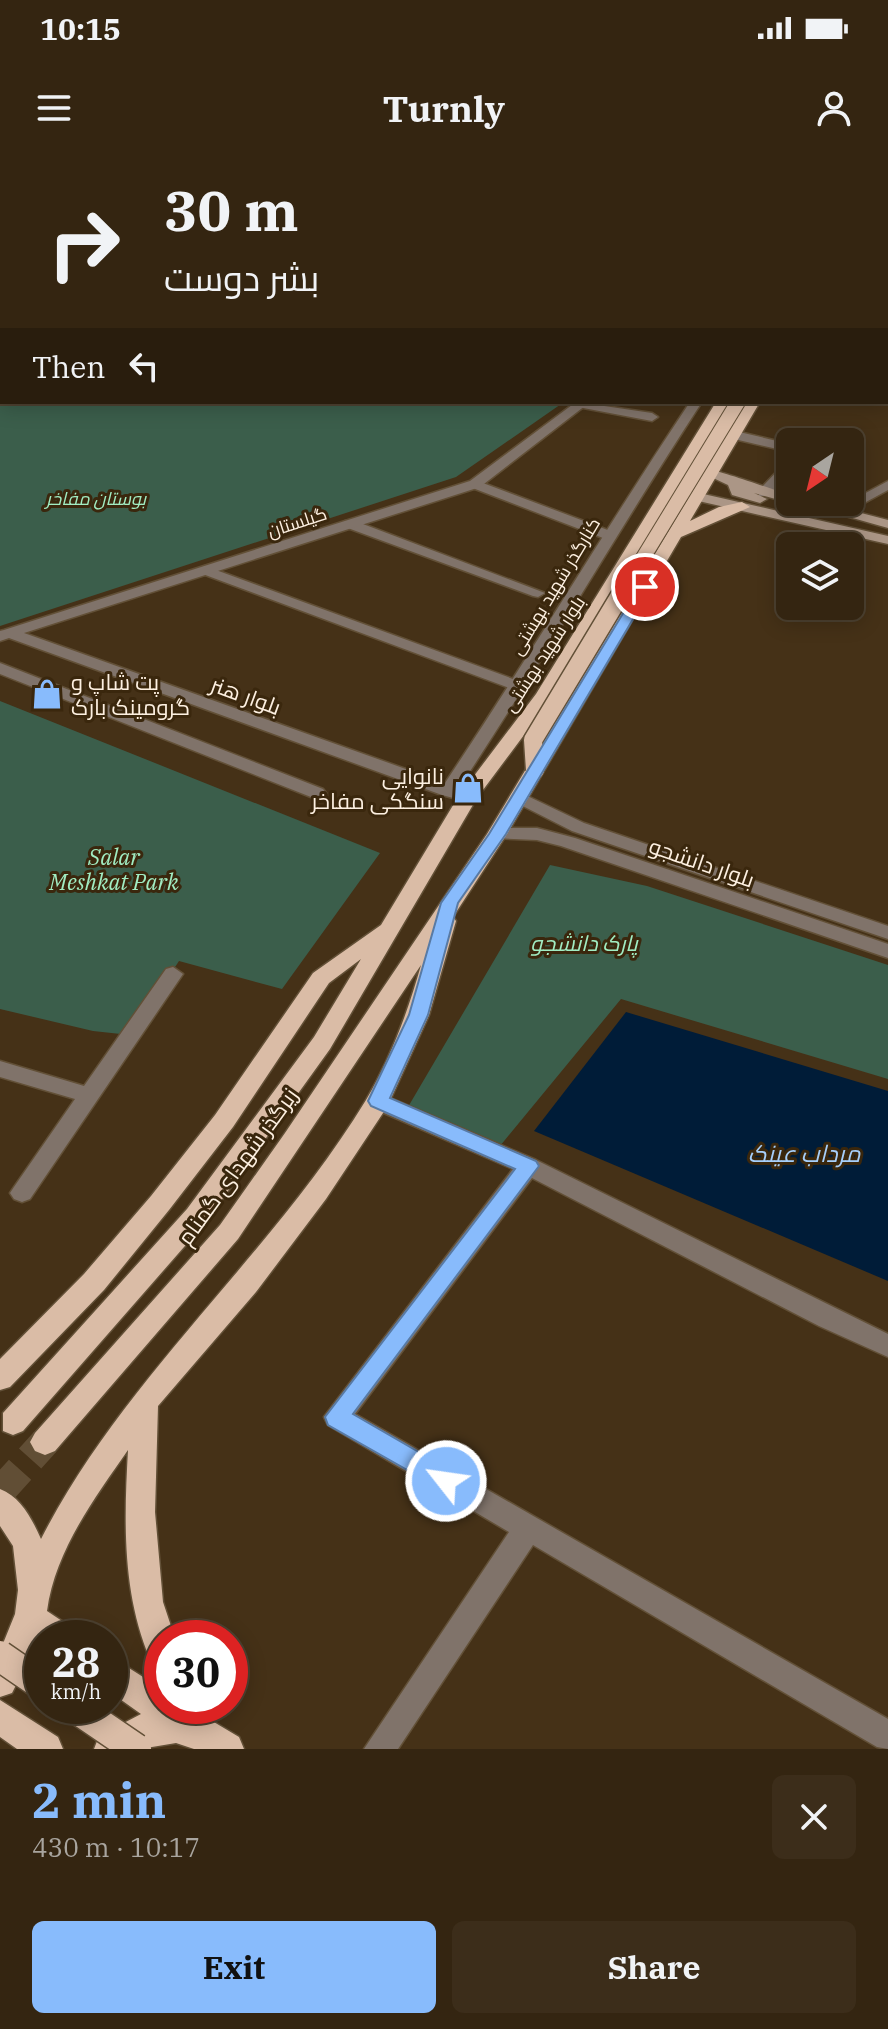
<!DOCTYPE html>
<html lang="en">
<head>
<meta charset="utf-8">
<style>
	:root { --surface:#342511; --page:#3c2d1a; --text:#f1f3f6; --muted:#a9a59f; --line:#4e4231; --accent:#88bbfc }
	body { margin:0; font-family:"IBM Plex Serif",Cairo,serif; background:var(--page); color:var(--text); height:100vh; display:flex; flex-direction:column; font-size:30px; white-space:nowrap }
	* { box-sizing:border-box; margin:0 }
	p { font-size:26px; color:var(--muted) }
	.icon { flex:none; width:44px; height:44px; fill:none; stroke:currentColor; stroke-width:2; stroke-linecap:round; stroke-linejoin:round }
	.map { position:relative; height:1589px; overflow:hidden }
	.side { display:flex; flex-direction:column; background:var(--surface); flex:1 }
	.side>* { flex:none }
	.guide { position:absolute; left:0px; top:0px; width:888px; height:244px; box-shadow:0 4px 20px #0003,0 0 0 2px var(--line); background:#342511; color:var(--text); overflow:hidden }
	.needle { width:52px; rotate:215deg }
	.fabs { position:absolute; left:776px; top:268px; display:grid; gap:16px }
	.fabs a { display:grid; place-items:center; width:88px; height:88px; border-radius:12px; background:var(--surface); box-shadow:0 4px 20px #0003,0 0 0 2px var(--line); font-size:40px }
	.speed { position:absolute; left:24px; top:1460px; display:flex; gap:16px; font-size:40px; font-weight:700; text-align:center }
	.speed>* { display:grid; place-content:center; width:104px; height:104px; border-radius:50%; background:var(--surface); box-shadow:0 4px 20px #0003,0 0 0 2px var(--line); line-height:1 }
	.speed small { font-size:20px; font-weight:400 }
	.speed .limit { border:12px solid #d22; background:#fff; color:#111 }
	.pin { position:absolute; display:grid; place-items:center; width:68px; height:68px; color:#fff; margin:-34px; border:4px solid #fff; border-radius:50%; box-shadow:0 2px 8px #0007 }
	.me { position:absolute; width:88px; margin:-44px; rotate:300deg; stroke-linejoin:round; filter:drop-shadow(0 0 6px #0008) }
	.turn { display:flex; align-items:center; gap:28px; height:168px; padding:0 32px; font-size:36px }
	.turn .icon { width:104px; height:104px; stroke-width:2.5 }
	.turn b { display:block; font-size:56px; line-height:68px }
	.then { display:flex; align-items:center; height:76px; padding:0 32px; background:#0003; gap:16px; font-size:30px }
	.round { display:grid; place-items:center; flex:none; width:84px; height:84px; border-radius:12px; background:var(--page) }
	.headline { display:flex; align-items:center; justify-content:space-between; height:136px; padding:0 32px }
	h1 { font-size:48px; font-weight:700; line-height:60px; color:var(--accent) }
	.button { display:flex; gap:16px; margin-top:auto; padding:16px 32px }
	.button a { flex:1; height:92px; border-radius:12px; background:var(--accent); color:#111; font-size:32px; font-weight:700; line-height:92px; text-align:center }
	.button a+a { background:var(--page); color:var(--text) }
	.status { display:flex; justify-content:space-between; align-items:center; height:56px; padding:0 40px; background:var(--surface); direction:ltr }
	.status svg { height:22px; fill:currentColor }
	header { display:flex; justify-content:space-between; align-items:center; height:104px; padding:0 32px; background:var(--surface); font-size:36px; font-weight:700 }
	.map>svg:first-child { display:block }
</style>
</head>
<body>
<div class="status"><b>10:15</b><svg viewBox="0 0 49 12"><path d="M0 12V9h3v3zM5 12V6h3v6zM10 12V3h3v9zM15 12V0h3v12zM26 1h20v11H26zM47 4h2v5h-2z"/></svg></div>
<header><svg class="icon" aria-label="menu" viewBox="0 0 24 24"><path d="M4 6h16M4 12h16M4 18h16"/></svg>Turnly<svg class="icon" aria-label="person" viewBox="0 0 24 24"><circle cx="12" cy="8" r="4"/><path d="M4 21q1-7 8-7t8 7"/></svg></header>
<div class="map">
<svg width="888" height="1589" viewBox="0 0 888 1589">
	<rect width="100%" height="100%" fill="#453117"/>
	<!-- green -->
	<path fill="#3b5e4b" d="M 0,242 L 564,242 L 456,317 L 0,466 Z
		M 0,541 L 380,693 L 282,829 L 179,801 L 130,875 L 93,871 L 0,849 Z
		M 550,705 L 647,726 L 888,805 L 888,919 L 621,839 L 500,986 L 408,947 Z"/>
	<!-- water -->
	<path fill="#001c38" d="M 626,852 L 888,931 L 888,1121 L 534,971 Z"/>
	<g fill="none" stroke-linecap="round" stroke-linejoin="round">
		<!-- river -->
		<path fill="#001c38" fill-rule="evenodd" d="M 0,44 L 2,44 L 2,56 L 0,56 Z
			M 0,140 L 2,140 L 2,154 L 0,154 Z"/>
		<!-- trunk-tunnel -->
		<path stroke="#614e35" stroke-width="30" stroke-dasharray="30 15" stroke-linecap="butt" d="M 0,1332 L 45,1282"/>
		<!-- minor casing -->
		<g stroke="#625037" stroke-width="3">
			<path id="minor" d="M 35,0 L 47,0 L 49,2 L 36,2 Z
				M 144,0 L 157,0 L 159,2 L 145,2 Z
				M 533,0 L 551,0 L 553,2 L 534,2 Z
				M 688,0 L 706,0 L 708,2 L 689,2 Z
				M 855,0 L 888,0 L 888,3 L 853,2 Z
				M 2,191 L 2,199 L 0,200 L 0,192 Z
				M 886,211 L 888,212 L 888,220 L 886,219 Z
				M 577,242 L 652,253 L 658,257 L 652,261 L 578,247 Z
				M 735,271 L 790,284 L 790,292 L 730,278 L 729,275 Z
				M 790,303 L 790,314 L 769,336 L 759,336 L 759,330 L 784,304 Z
				M 475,320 L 613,372 L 615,375 L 603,378 L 470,327 L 468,324 Z
				M 888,321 L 888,330 L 844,354 L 832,351 Z
				M 345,361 L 355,361 L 545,433 L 538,437 L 533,436 L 345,367 Z
				M 205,406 L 524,523 L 526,526 L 518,531 L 512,529 L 200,413 L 198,410 Z
				M 0,503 L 323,629 L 326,633 L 317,638 L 311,637 L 0,514 Z
				M 173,807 L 183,814 L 30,1039 L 22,1042 L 14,1039 L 10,1033 L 14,1027 L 75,939 L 0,917 L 0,901 L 84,926 L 166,809 Z
				M 378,933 L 536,1000 L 888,1174 L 888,1197 L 819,1166 L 532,1018 L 355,1254 L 888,1559 L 888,1589 L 877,1587 L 533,1385 L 398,1589 L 364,1589 L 509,1372 L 328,1265 L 324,1257 L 513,1009 L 370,947 L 367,941 L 370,935 Z"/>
		</g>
		<!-- tertiary casing -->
		<g stroke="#625037" stroke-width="3">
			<path id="tertiary" d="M 886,36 L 888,37 L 888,43 L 886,42 Z
				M 0,81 L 2,81 L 2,87 L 0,87 Z
				M 576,242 L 590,242 L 480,327 L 24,473 L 445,623 C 529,497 606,368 690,242 L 702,242 C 619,369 543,501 459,628 L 477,637 L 474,641 L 468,642 L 442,635 L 9,478 L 0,481 L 0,471 L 4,470 L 470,321 Z
				M 519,632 L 584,663 L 888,766 L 888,779 L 572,671 L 513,641 L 510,637 Z
				M 497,668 L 537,668 L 575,678 L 888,784 L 888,798 L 561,686 L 537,680 L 491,678 L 488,674 Z"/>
		</g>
		<!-- secondary casing -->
		<g stroke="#625037" stroke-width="3">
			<path id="secondary" d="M 295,0 L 311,0 L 313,2 L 296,2 Z
				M 709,310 C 716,309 777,331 790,335 L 790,342 L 794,342 L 790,343 L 754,333 L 767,339 L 760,343 L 732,335 L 728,325 L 709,316 Z
				M 699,333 L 888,376 L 888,384 L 694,340 L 692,337 Z
				M 796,342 L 819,342 L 888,360 L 888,368 Z"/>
		</g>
		<!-- trunk casing -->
		<g stroke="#625037" stroke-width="3">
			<path id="trunk" d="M 794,0 L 805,0 L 806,2 L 795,2 Z
				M 814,0 L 825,0 L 826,2 L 815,2 Z
				M 716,242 L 730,242 L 553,536 L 477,638 L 330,889 L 205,1063 L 23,1271 L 13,1275 L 3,1271 L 3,1253 L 187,1049 L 314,877 L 361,799 L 329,823 L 233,967 L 169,1050 L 104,1130 L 10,1227 L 0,1230 L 0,1199 L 84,1114 L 151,1036 L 215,955 L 313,813 L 381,765 L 458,637 L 536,534 Z
				M 746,242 L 760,242 L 690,361 L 719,347 L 742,342 L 750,347 L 681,377 L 507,674 L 453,757 L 456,761 L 429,855 L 387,947 L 326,1039 L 256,1132 L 158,1246 L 155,1352 L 163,1442 L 175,1478 L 162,1478 L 162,1504 L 150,1499 C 122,1433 124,1361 128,1290 C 94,1339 55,1391 47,1451 L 71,1467 L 76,1478 L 42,1478 L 42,1485 L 38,1482 L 12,1533 L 0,1537 L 0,1491 L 15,1454 L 18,1430 L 13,1386 L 0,1366 L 0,1329 C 21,1337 32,1359 41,1379 C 125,1215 271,1096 366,940 C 391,898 408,851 421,805 L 238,1079 L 55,1291 L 45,1295 L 35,1291 L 30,1282 L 35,1273 L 220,1065 L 285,973 L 487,674 Z
				M 110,1496 L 162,1529 L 162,1546 L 187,1546 L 239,1577 L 244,1589 L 194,1589 L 176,1583 L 140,1589 L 94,1589 L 99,1576 L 141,1554 L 110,1532 Z
				M 0,1540 L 58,1577 L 63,1589 L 17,1589 L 0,1577 Z"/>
		</g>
		<!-- minor -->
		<use href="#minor" fill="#80736a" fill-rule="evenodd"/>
		<!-- tertiary -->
		<use href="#tertiary" fill="#80736a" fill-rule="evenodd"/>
		<!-- secondary -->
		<use href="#secondary" fill="#ab9686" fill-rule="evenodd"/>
		<!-- trunk -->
		<use href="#trunk" fill="#dabca6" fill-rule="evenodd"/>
		<!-- trunk-bridge-far2 casing -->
		<g stroke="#625037" stroke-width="16" stroke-linecap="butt">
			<path id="trunk-bridge-far2" d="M 632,416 L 738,242"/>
		</g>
		<!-- trunk-bridge-far1 casing -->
		<g stroke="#625037" stroke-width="21" stroke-linecap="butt">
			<path id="trunk-bridge-far1" d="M 535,610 L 533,580 L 633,414"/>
		</g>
		<!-- trunk-bridge casing -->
		<g stroke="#625037" stroke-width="33" stroke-linecap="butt">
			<path id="trunk-bridge" d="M 0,1496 L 42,1525
				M 73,1546 L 136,1589"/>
		</g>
		<!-- trunk-bridge-far2 -->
		<use href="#trunk-bridge-far2" stroke="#dabca6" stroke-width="14"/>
		<!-- trunk-bridge-far1 -->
		<use href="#trunk-bridge-far1" stroke="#dabca6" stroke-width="18"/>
		<!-- trunk-bridge -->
		<use href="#trunk-bridge" stroke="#dabca6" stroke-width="30"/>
	</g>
	<!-- route -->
	<path fill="#88bbfc" stroke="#587aa4" stroke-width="2" d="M 645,423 L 652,427 L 506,674 L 458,743 L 428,855 L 390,938 L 536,1001 L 539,1006 L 353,1254 L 455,1313 L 458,1321 L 455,1329 L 446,1332 L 328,1265 L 325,1257 L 515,1009 L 371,946 L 368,941 L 409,855 L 441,743 L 489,674 L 639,427 Z"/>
	<!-- icons -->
	<defs>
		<g id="shop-bare" transform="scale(2.4)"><path d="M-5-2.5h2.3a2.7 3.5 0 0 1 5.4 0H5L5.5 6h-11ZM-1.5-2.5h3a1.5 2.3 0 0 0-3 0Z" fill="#88bbfc" stroke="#3a270d" stroke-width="2.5" paint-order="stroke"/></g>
	</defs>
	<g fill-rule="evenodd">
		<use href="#shop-bare" x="47" y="534"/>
		<use href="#shop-bare" x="468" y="628"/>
	</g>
	<g text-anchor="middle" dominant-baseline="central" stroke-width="6" stroke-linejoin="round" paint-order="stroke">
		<!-- far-park labels -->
		<g font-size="18" font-style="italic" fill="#a1edc3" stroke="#3a270d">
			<text x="96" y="338">بوستان مفاخر</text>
		</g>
		<!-- far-street labels -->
		<g font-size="18" fill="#fdf0e1" stroke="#3a270d">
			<text transform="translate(297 362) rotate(-18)">گیلستان</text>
			<text transform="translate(555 426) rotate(-59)">کنارگذر شهید بهشتی</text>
			<text transform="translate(544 494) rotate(-57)">بلوار شهید بهشتی</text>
		</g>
		<!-- poi labels -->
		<g font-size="22" fill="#fdf0e1" stroke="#3a270d" text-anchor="start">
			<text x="71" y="521">پت شاپ و<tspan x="71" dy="25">گرومینک بارک</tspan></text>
			<text x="444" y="615" text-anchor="end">نانوایی<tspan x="444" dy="25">سنگکی مفاخر</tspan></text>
		</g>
		<!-- street labels -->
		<g font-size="22" fill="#fdf0e1" stroke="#3a270d">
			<text transform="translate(246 535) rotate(20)">بلوار هنر</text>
			<text transform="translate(702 702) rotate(19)">بلوار دانشجو</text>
			<text transform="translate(237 1006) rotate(-54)">زیرگذر شهدای گمنام</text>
		</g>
		<!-- park labels -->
		<g font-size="22" font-style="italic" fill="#a1edc3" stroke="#3a270d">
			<text x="114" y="696">Salar<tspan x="114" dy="25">Meshkat Park</tspan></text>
			<text x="584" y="782">پارک دانشجو</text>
		</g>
		<!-- water labels -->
		<g font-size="24" font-style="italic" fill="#a6cffb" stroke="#3a270d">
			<text x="804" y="993">مرداب عینک</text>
		</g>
	</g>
</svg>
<div class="fabs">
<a><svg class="needle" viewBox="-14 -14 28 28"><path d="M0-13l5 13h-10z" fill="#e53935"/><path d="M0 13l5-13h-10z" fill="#a9a59f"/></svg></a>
<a><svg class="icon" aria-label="layers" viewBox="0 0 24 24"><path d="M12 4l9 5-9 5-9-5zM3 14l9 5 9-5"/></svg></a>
</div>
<div class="speed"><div>28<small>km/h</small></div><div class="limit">30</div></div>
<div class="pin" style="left:645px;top:427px;background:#d93025"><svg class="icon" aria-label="arrive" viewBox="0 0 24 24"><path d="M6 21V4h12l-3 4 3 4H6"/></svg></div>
<svg class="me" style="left:446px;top:1321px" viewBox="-20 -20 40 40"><circle r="17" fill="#88bbfc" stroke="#fff" stroke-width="3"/><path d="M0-11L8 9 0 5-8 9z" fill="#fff"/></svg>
<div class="guide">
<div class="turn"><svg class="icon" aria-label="right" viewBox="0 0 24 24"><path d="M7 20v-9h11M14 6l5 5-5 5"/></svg><div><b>30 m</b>بشر دوست</div></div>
<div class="then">Then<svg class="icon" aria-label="left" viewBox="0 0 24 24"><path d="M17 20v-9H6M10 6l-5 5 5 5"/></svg></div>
</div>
</div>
<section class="side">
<div class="headline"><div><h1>2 min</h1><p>430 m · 10:17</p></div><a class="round"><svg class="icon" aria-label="close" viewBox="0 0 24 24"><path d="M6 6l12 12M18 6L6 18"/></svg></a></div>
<div class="button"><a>Exit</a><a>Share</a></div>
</section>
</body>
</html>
